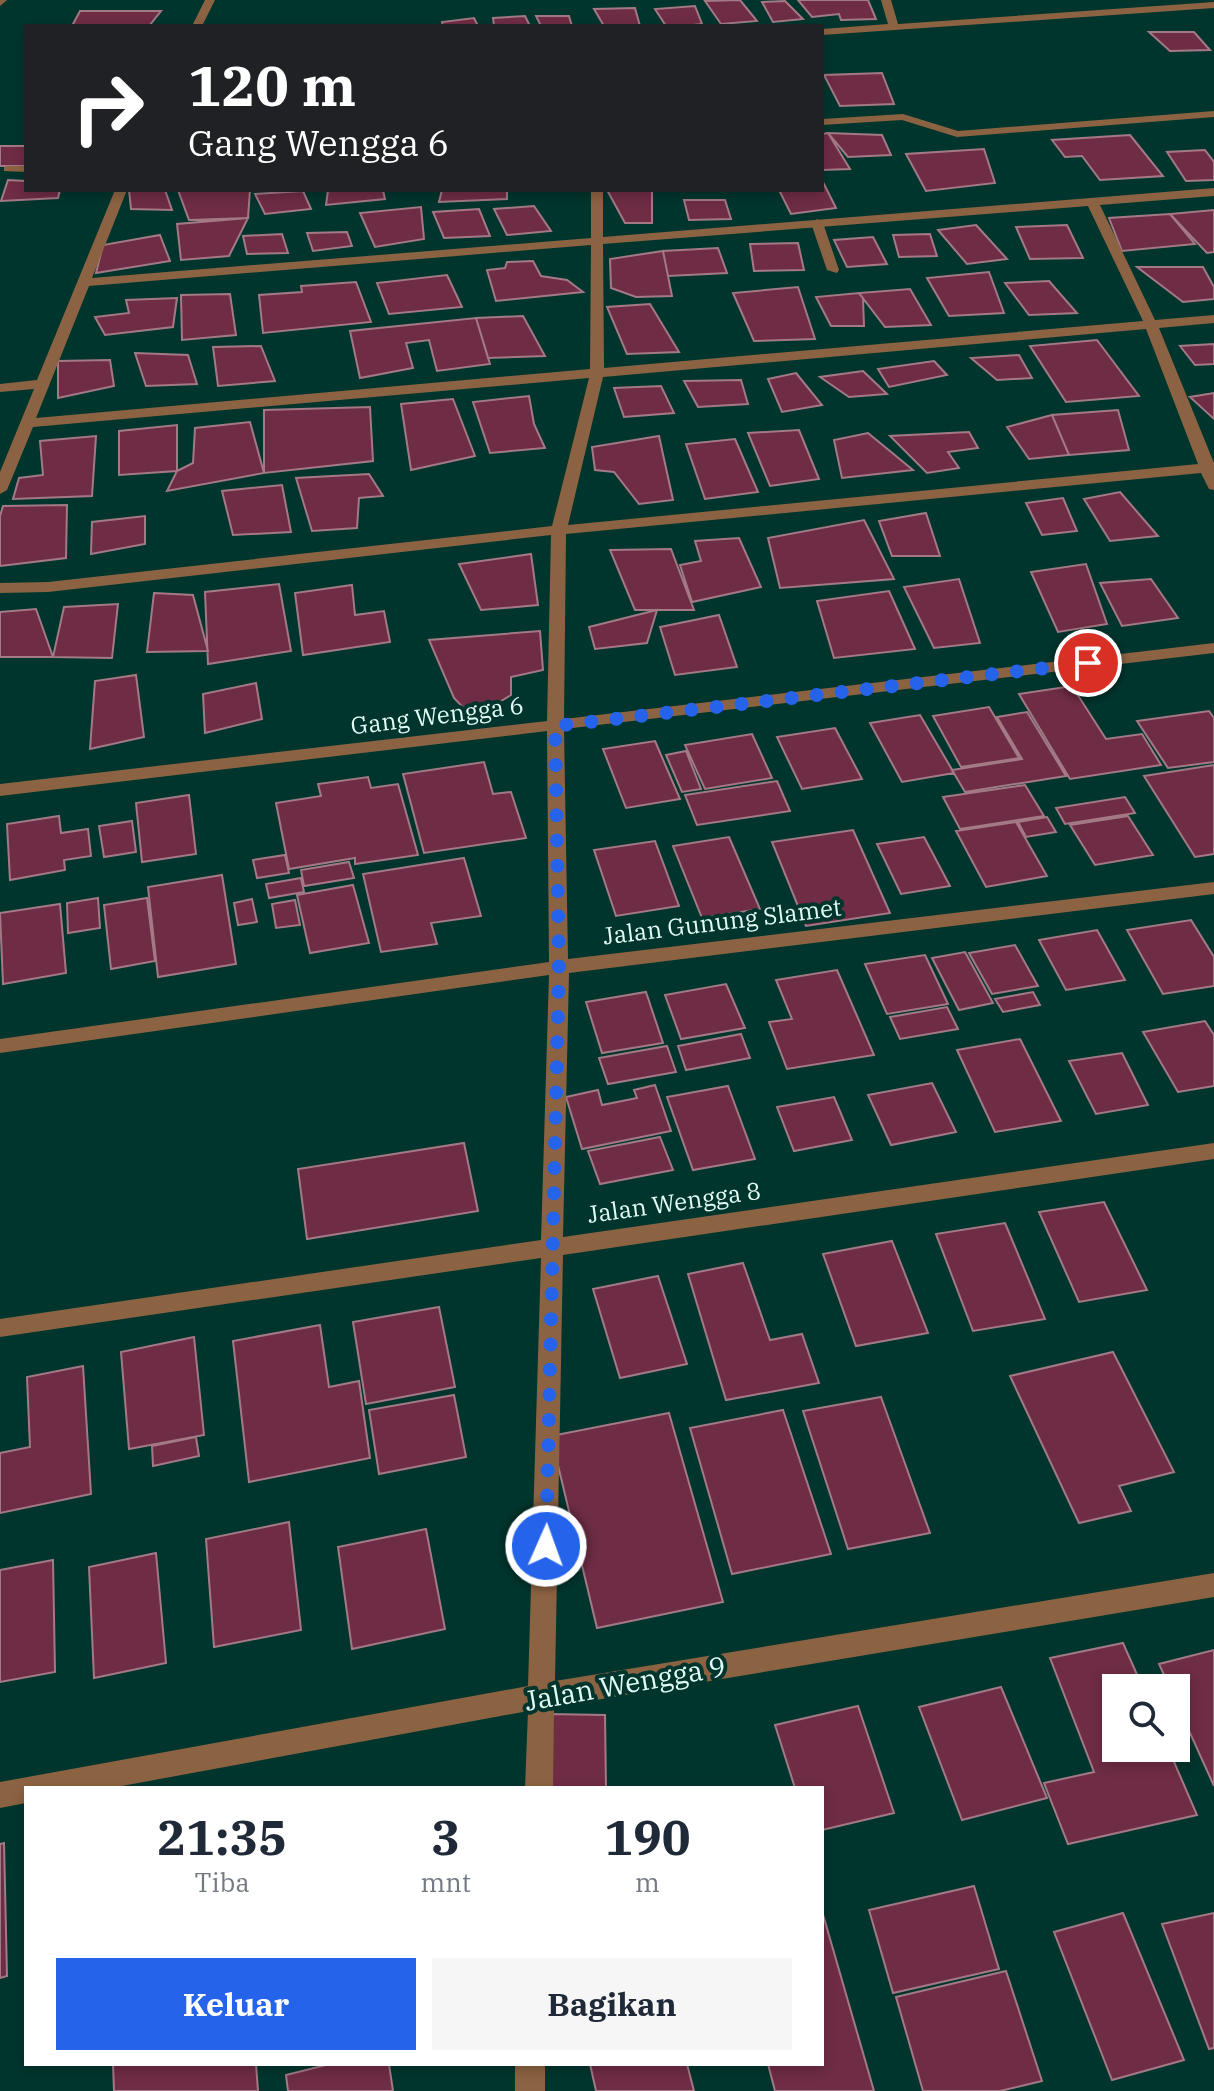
<!DOCTYPE html>
<html lang="id">
<head>
<meta charset="utf-8">
<style>
	:root { --surface:#fff; --page:#f6f6f7; --text:#1f2937; --muted:#747a83; --accent:#2563eb }
	body { margin:0; font-family:"IBM Plex Serif",serif; background:var(--page); color:var(--text); height:100vh; display:flex; flex-direction:column; font-size:30px; white-space:nowrap }
	* { box-sizing:border-box; margin:0 }
	p { font-size:26px; color:var(--muted) }
	.icon { flex:none; width:44px; height:44px; fill:none; stroke:currentColor; stroke-width:2; stroke-linecap:round; stroke-linejoin:round }
	.map { position:relative; flex:1; overflow:hidden }
	.side { position:absolute; left:24px; top:1786px; width:800px; height:280px; display:flex; flex-direction:column; background:var(--surface); border-radius:0px; box-shadow:0 4px 12px #0003 }
	.side>* { flex:none }
	.banner { position:absolute; left:24px; top:24px; width:800px; height:168px; border-radius:0px; box-shadow:0 4px 12px #0003; background:#202124; color:#fff; overflow:hidden }
	.buttons { position:absolute; left:1102px; top:1674px; display:grid; gap:16px }
	.buttons a { display:grid; place-items:center; width:88px; height:88px; border-radius:0px; background:var(--surface); box-shadow:0 4px 12px #0003; font-size:40px }
	.pin { position:absolute; display:grid; place-items:center; width:68px; height:68px; color:#fff; margin:-34px; border:4px solid #fff; border-radius:50%; box-shadow:0 2px 8px #0007 }
	.me { position:absolute; width:88px; margin:-44px; rotate:2deg; stroke-linejoin:round; filter:drop-shadow(0 0 6px #0008) }
	.turn { display:flex; align-items:center; gap:28px; height:168px; padding:0 32px; font-size:36px }
	.turn .icon { width:104px; height:104px; stroke-width:2.5 }
	.turn b { display:block; font-size:56px; line-height:68px }
	.eta { display:flex; justify-content:space-evenly; align-items:center; height:136px; text-align:center }
	.eta b { font-size:48px; font-weight:800; line-height:56px }
	.button { display:flex; gap:16px; margin-top:auto; padding:16px 32px }
	.button a { flex:1; height:92px; border-radius:0px; background:var(--accent); color:#fff; font-size:32px; font-weight:800; line-height:92px; text-align:center }
	.button a+a { background:var(--page); color:var(--text) }
	.map>svg:first-child { display:block }
</style>
</head>
<body>
<div class="map">
<svg width="1214" height="2091" viewBox="0 0 1214 2091">
	<rect width="100%" height="100%" fill="#00352d"/>
	<!-- building -->
	<path fill="#6f2c45" stroke="#a37985" stroke-width="2" d="M 740,0 L 757,21 L 721,24 L 705,1 Z
		M 798,0 L 868,0 L 876,19 L 841,20 L 839,14 L 812,17 Z
		M 785,1 L 803,19 L 773,22 L 762,2 Z
		M 695,6 L 702,24 L 684,26 L 666,26 L 655,9 Z
		M 635,8 L 640,26 L 604,26 L 594,9 Z
		M 80,11 L 161,11 L 149,26 L 72,26 Z
		M 525,16 L 530,26 L 494,26 L 493,18 Z
		M 536,16 L 569,16 L 572,26 L 541,26 Z
		M 474,18 L 478,26 L 443,26 L 442,22 Z
		M 1149,32 L 1194,32 L 1210,50 L 1170,51 Z
		M 882,73 L 894,104 L 840,106 L 824,75 Z
		M 828,133 L 882,135 L 891,155 L 848,157 Z
		M 828,133 L 850,169 L 822,170 L 822,134 Z
		M 1130,135 L 1163,176 L 1100,180 L 1082,156 L 1065,157 L 1052,140 Z
		M 0,146 L 26,146 L 26,166 L 0,166 Z
		M 984,149 L 995,183 L 926,191 L 906,154 Z
		M 1205,150 L 1214,162 L 1214,180 L 1186,181 L 1167,152 Z
		M 8,180 L 26,181 L 26,190 L 60,190 L 58,198 L 1,201 Z
		M 822,180 L 836,208 L 791,214 L 779,190 L 822,190 Z
		M 129,190 L 165,190 L 172,210 L 131,209 Z
		M 178,190 L 250,190 L 248,218 L 189,220 Z
		M 328,190 L 383,190 L 385,199 L 326,205 Z
		M 442,190 L 507,190 L 507,199 L 439,202 Z
		M 607,190 L 652,190 L 652,223 L 625,223 Z
		M 303,191 L 311,209 L 265,214 L 255,194 Z
		M 684,200 L 725,200 L 731,219 L 689,220 Z
		M 534,206 L 551,231 L 507,235 L 494,209 Z
		M 421,207 L 424,239 L 375,247 L 360,213 Z
		M 479,209 L 490,236 L 444,238 L 433,212 Z
		M 1214,210 L 1214,252 L 1207,253 L 1170,214 Z
		M 1170,214 L 1195,244 L 1122,251 L 1109,218 Z
		M 248,218 L 229,256 L 181,260 L 177,224 Z
		M 976,225 L 1007,259 L 967,264 L 938,230 Z
		M 1067,225 L 1083,258 L 1030,259 L 1016,227 Z
		M 347,232 L 352,246 L 313,251 L 307,233 Z
		M 282,234 L 288,253 L 247,254 L 243,236 Z
		M 930,234 L 937,256 L 899,257 L 893,235 Z
		M 160,235 L 170,261 L 96,273 L 103,245 Z
		M 873,237 L 887,264 L 847,267 L 834,240 Z
		M 798,243 L 804,270 L 754,271 L 750,244 Z
		M 718,248 L 727,273 L 668,276 L 663,251 Z
		M 663,251 L 672,296 L 636,297 L 611,288 L 610,259 Z
		M 533,261 L 541,276 L 567,280 L 583,292 L 496,301 L 487,270 L 505,268 L 507,262 Z
		M 1137,267 L 1203,267 L 1214,287 L 1214,299 L 1183,302 Z
		M 989,272 L 1004,313 L 949,316 L 927,278 Z
		M 447,275 L 462,307 L 389,314 L 377,283 Z
		M 1049,281 L 1077,313 L 1029,315 L 1005,283 Z
		M 356,282 L 371,322 L 263,333 L 259,295 L 302,292 L 301,286 Z
		M 798,287 L 815,339 L 754,341 L 733,293 Z
		M 910,289 L 931,325 L 885,327 L 859,293 Z
		M 859,293 L 863,298 L 864,326 L 831,326 L 816,297 Z
		M 230,294 L 236,335 L 182,340 L 181,295 Z
		M 177,298 L 173,327 L 105,335 L 95,317 L 129,313 L 126,300 Z
		M 650,304 L 679,352 L 627,354 L 607,307 Z
		M 523,316 L 545,356 L 488,358 L 476,318 Z
		M 476,318 L 490,364 L 437,371 L 429,340 L 406,343 L 413,368 L 360,378 L 350,331 Z
		M 1097,340 L 1139,396 L 1066,402 L 1030,346 Z
		M 1214,344 L 1214,364 L 1195,365 L 1180,346 Z
		M 261,346 L 275,381 L 218,386 L 213,347 Z
		M 135,353 L 188,355 L 197,384 L 146,386 Z
		M 1019,355 L 1032,378 L 997,380 L 971,358 Z
		M 110,360 L 114,386 L 58,398 L 58,361 Z
		M 934,361 L 947,375 L 889,387 L 878,369 Z
		M 863,371 L 887,394 L 849,397 L 820,377 Z
		M 796,373 L 822,405 L 782,412 L 768,379 Z
		M 741,380 L 748,404 L 698,407 L 684,381 Z
		M 661,386 L 674,413 L 624,417 L 614,388 Z
		M 1214,393 L 1214,419 L 1190,397 Z
		M 529,396 L 534,424 L 545,448 L 490,453 L 473,402 Z
		M 453,399 L 475,456 L 411,470 L 401,404 Z
		M 370,407 L 373,461 L 264,473 L 264,410 Z
		M 1118,410 L 1129,450 L 1069,455 L 1052,415 Z
		M 1052,415 L 1069,455 L 1029,459 L 1007,427 Z
		M 250,422 L 264,473 L 167,491 L 177,471 L 193,463 L 195,428 Z
		M 177,425 L 177,471 L 119,475 L 119,431 Z
		M 799,430 L 819,479 L 770,486 L 748,433 Z
		M 969,432 L 978,448 L 948,452 L 959,468 L 927,473 L 890,436 Z
		M 868,433 L 913,470 L 842,478 L 834,440 Z
		M 96,436 L 92,496 L 13,499 L 19,478 L 43,475 L 40,441 Z
		M 659,436 L 673,500 L 639,504 L 614,472 L 595,470 L 592,447 Z
		M 735,439 L 758,492 L 705,499 L 686,444 Z
		M 369,474 L 383,496 L 359,498 L 357,528 L 312,531 L 296,478 Z
		M 282,485 L 291,532 L 233,535 L 222,491 Z
		M 1120,492 L 1158,536 L 1110,541 L 1084,499 Z
		M 1063,498 L 1077,531 L 1042,535 L 1026,503 Z
		M 67,505 L 66,558 L 0,566 L 0,516 L 3,506 Z
		M 926,513 L 940,556 L 892,556 L 879,521 Z
		M 145,516 L 145,544 L 91,554 L 92,522 Z
		M 864,520 L 894,579 L 780,588 L 768,538 Z
		M 739,538 L 761,587 L 692,602 L 680,565 L 701,561 L 695,541 Z
		M 671,549 L 694,610 L 635,610 L 610,550 Z
		M 531,554 L 538,605 L 481,610 L 459,564 Z
		M 1086,564 L 1107,624 L 1058,632 L 1031,572 Z
		M 959,579 L 980,643 L 934,648 L 904,587 Z
		M 1151,579 L 1178,618 L 1122,626 L 1100,583 Z
		M 279,584 L 291,651 L 208,664 L 205,592 Z
		M 352,585 L 355,615 L 384,611 L 390,642 L 303,655 L 295,593 Z
		M 889,591 L 915,649 L 834,658 L 817,601 Z
		M 154,593 L 193,595 L 208,651 L 147,652 Z
		M 118,604 L 112,658 L 53,657 L 64,607 Z
		M 36,609 L 53,657 L 0,657 L 0,612 Z
		M 657,610 L 647,643 L 595,649 L 589,627 Z
		M 719,615 L 737,667 L 675,675 L 660,627 Z
		M 540,631 L 543,670 L 511,677 L 511,695 L 473,718 L 454,698 L 429,640 Z
		M 136,675 L 144,737 L 90,749 L 95,681 Z
		M 256,683 L 262,719 L 205,733 L 203,694 Z
		M 1072,686 L 1106,739 L 1142,734 L 1161,765 L 1070,779 L 1019,694 Z
		M 989,707 L 1019,758 L 961,767 L 933,716 Z
		M 1209,711 L 1214,718 L 1214,762 L 1168,768 L 1137,721 Z
		M 1027,712 L 1066,776 L 965,792 L 952,770 L 1022,759 L 997,717 Z
		M 920,715 L 954,773 L 902,782 L 870,723 Z
		M 835,728 L 862,779 L 802,789 L 777,737 Z
		M 752,734 L 772,778 L 705,789 L 685,745 Z
		M 655,741 L 680,799 L 626,808 L 603,749 Z
		M 686,751 L 701,789 L 682,792 L 666,755 Z
		M 484,762 L 493,794 L 511,792 L 526,838 L 424,853 L 403,774 Z
		M 1214,765 L 1214,854 L 1195,857 L 1144,776 Z
		M 368,777 L 371,788 L 398,784 L 418,855 L 355,864 L 355,858 L 289,869 L 276,803 L 321,796 L 318,784 Z
		M 777,781 L 790,811 L 697,825 L 685,795 Z
		M 1025,785 L 1044,816 L 960,829 L 943,797 Z
		M 189,795 L 196,854 L 142,862 L 136,803 Z
		M 1125,797 L 1135,813 L 1065,824 L 1056,808 Z
		M 59,816 L 61,833 L 88,829 L 91,856 L 64,860 L 65,870 L 10,880 L 7,824 Z
		M 1128,816 L 1153,855 L 1095,865 L 1070,825 Z
		M 1047,817 L 1056,832 L 1026,837 L 1018,822 Z
		M 132,821 L 136,852 L 104,857 L 99,826 Z
		M 1016,822 L 1047,876 L 986,887 L 956,831 Z
		M 853,830 L 890,913 L 806,926 L 772,842 Z
		M 729,837 L 760,909 L 702,918 L 673,846 Z
		M 924,837 L 950,886 L 901,894 L 877,844 Z
		M 655,841 L 679,906 L 616,916 L 594,850 Z
		M 285,855 L 289,873 L 257,878 L 253,860 Z
		M 464,858 L 481,916 L 431,923 L 437,944 L 381,952 L 363,874 Z
		M 349,862 L 354,878 L 304,886 L 301,870 Z
		M 222,875 L 236,964 L 158,977 L 148,887 Z
		M 301,878 L 304,892 L 269,898 L 266,884 Z
		M 353,885 L 369,943 L 310,953 L 297,895 Z
		M 98,898 L 100,928 L 68,933 L 67,903 Z
		M 147,898 L 155,961 L 111,969 L 104,905 Z
		M 252,899 L 257,922 L 238,925 L 234,903 Z
		M 295,900 L 300,925 L 276,928 L 272,904 Z
		M 60,904 L 66,973 L 3,984 L 0,913 Z
		M 1191,920 L 1214,957 L 1214,986 L 1163,994 L 1127,930 Z
		M 1097,930 L 1125,980 L 1066,990 L 1039,940 Z
		M 1015,945 L 1038,986 L 992,994 L 969,953 Z
		M 965,952 L 993,1003 L 959,1010 L 932,958 Z
		M 925,955 L 948,1004 L 887,1014 L 865,964 Z
		M 837,970 L 874,1055 L 787,1069 L 769,1022 L 792,1019 L 776,980 Z
		M 726,984 L 745,1028 L 681,1039 L 665,995 Z
		M 646,992 L 663,1043 L 602,1053 L 586,1002 Z
		M 1033,992 L 1040,1005 L 1003,1012 L 995,999 Z
		M 947,1007 L 958,1029 L 900,1039 L 890,1017 Z
		M 1205,1021 L 1214,1035 L 1214,1086 L 1178,1092 L 1143,1032 Z
		M 741,1034 L 750,1058 L 686,1070 L 678,1046 Z
		M 1020,1039 L 1061,1121 L 995,1132 L 957,1050 Z
		M 667,1046 L 676,1072 L 608,1084 L 599,1058 Z
		M 1122,1053 L 1148,1105 L 1096,1114 L 1069,1061 Z
		M 932,1083 L 956,1132 L 891,1145 L 868,1095 Z
		M 655,1085 L 671,1131 L 582,1149 L 566,1097 L 598,1090 L 602,1105 L 637,1098 L 634,1090 Z
		M 728,1086 L 755,1159 L 693,1170 L 667,1097 Z
		M 834,1097 L 852,1140 L 794,1151 L 777,1107 Z
		M 660,1137 L 673,1170 L 600,1184 L 588,1151 Z
		M 464,1143 L 478,1211 L 307,1239 L 298,1169 Z
		M 1104,1202 L 1147,1290 L 1079,1302 L 1039,1212 Z
		M 1005,1223 L 1045,1319 L 973,1331 L 936,1234 Z
		M 892,1241 L 928,1333 L 856,1346 L 823,1254 Z
		M 743,1263 L 770,1340 L 802,1334 L 819,1383 L 726,1400 L 688,1274 Z
		M 658,1276 L 687,1364 L 620,1378 L 593,1289 Z
		M 439,1307 L 455,1387 L 366,1404 L 353,1322 Z
		M 320,1325 L 329,1387 L 359,1381 L 370,1458 L 249,1482 L 233,1341 Z
		M 194,1337 L 204,1435 L 129,1449 L 121,1352 Z
		M 1113,1352 L 1174,1472 L 1119,1486 L 1131,1511 L 1079,1523 L 1010,1376 Z
		M 83,1366 L 91,1494 L 0,1513 L 0,1453 L 30,1447 L 27,1377 Z
		M 454,1395 L 466,1457 L 379,1474 L 369,1410 Z
		M 881,1397 L 930,1533 L 848,1549 L 803,1411 Z
		M 783,1410 L 831,1554 L 732,1574 L 690,1428 Z
		M 669,1413 L 723,1602 L 597,1628 L 551,1436 Z
		M 196,1437 L 199,1456 L 153,1466 L 152,1446 Z
		M 289,1522 L 301,1630 L 214,1647 L 206,1539 Z
		M 426,1529 L 445,1629 L 352,1649 L 338,1547 Z
		M 156,1553 L 166,1663 L 94,1678 L 89,1567 Z
		M 53,1560 L 55,1672 L 0,1682 L 0,1570 Z
		M 1123,1643 L 1143,1688 L 1116,1688 L 1116,1748 L 1168,1748 L 1197,1815 L 1068,1844 L 1044,1783 L 1094,1772 L 1050,1658 Z
		M 1214,1650 L 1214,1786 L 1176,1702 L 1176,1688 L 1170,1688 L 1159,1664 Z
		M 1001,1687 L 1047,1798 L 962,1820 L 919,1707 Z
		M 858,1706 L 894,1813 L 822,1830 L 822,1788 L 795,1788 L 775,1725 Z
		M 549,1714 L 605,1715 L 606,1788 L 548,1788 Z
		M 4,1843 L 7,1976 L 0,1978 L 0,1844 Z
		M 974,1886 L 999,1969 L 893,1993 L 869,1910 Z
		M 822,1911 L 874,2091 L 775,2091 L 768,2064 L 822,2064 Z
		M 1123,1913 L 1184,2060 L 1112,2080 L 1054,1932 Z
		M 1214,1913 L 1214,2048 L 1209,2049 L 1162,1924 Z
		M 1006,1971 L 1042,2081 L 1000,2091 L 923,2091 L 896,1997 Z
		M 113,2064 L 256,2064 L 258,2091 L 114,2091 Z
		M 330,2064 L 389,2064 L 393,2091 L 288,2091 L 286,2075 Z
		M 590,2064 L 687,2064 L 694,2091 L 596,2091 Z"/>
	<g fill="none" stroke-linecap="round" stroke-linejoin="round">
		<!-- service -->
		<path fill="#8c6342" fill-rule="evenodd" d="M 8,166 L 26,166 L 26,172 L 4,171 L 4,167 Z
			M 817,219 L 823,223 L 839,270 L 837,273 L 827,270 L 811,223 Z"/>
		<!-- minor -->
		<path fill="#8c6342" fill-rule="evenodd" d="M 0,0 L 7,0 L 0,6 Z
			M 205,0 L 215,0 L 202,26 L 192,26 Z
			M 881,0 L 891,0 L 898,24 L 1214,2 L 1214,8 L 822,35 L 822,29 L 888,24 Z
			M 1214,111 L 1214,117 L 957,137 L 902,120 L 822,125 L 822,119 L 903,114 L 958,131 Z
			M 1214,188 L 1214,196 L 1100,205 L 1155,320 L 1214,315 L 1214,323 L 1159,328 L 1214,463 L 1214,490 L 1209,489 L 1201,473 L 566,534 L 564,719 L 1214,643 L 1214,653 L 564,729 L 568,959 L 1214,882 L 1214,894 L 569,973 L 563,1237 L 1214,1143 L 1214,1159 L 563,1255 L 555,1681 L 1214,1573 L 1214,1597 L 554,1707 L 553,1788 L 525,1788 L 528,1711 L 111,1788 L 26,1788 L 26,1803 L 0,1808 L 0,1782 L 528,1686 L 541,1258 L 0,1337 L 0,1319 L 541,1240 L 549,975 L 0,1053 L 0,1039 L 549,962 L 547,731 L 0,796 L 0,784 L 547,721 L 551,535 L 48,592 L 0,593 L 0,583 L 48,582 L 552,526 L 589,378 L 33,427 L 7,490 L 0,494 L 0,472 L 34,389 L 0,392 L 0,384 L 37,380 L 115,190 L 127,190 L 92,278 L 591,238 L 591,190 L 603,190 L 603,237 ZM 1088,206 L 1143,321 L 604,368 L 603,244 ZM 591,245 L 590,369 L 36,418 L 89,286 ZM 1146,329 L 1198,464 L 568,525 L 603,377 Z
			M 515,2064 L 545,2064 L 545,2091 L 515,2091 Z"/>
	</g>
	<g fill="none" stroke-linecap="round" stroke-linejoin="round">
		<!-- route -->
		<path stroke="#2563eb" stroke-width="14" stroke-dasharray="0 25.2" d="M 546,1546 L 559,967 L 555,726 L 1088,663"/>
	</g>
	<g text-anchor="middle" dominant-baseline="central" stroke-width="8" stroke-linejoin="round" paint-order="stroke">
		<!-- street labels -->
		<g font-size="24" fill="#e2fbf5" stroke="#00352d">
			<text transform="translate(437 715) rotate(-7)">Gang Wengga 6</text>
			<text transform="translate(722 921) rotate(-7)">Jalan Gunung Slamet</text>
			<text transform="translate(674 1202) rotate(-8)">Jalan Wengga 8</text>
		</g>
		<!-- near-street labels -->
		<g font-size="28" fill="#e2fbf5" stroke="#00352d">
			<text transform="translate(625 1683) rotate(-10)">Jalan Wengga 9</text>
		</g>
	</g>
</svg>
<div class="buttons">
<a><svg class="icon" aria-label="search" viewBox="0 0 24 24"><circle cx="10" cy="10" r="6"/><path d="M15 15l6 6"/></svg></a>
</div>
<div class="pin" style="left:1088px;top:663px;background:#d93025"><svg class="icon" aria-label="arrive" viewBox="0 0 24 24"><path d="M6 21V4h12l-3 4 3 4H6"/></svg></div>
<svg class="me" style="left:546px;top:1546px" viewBox="-20 -20 40 40"><circle r="17" fill="#2563eb" stroke="#fff" stroke-width="3"/><path d="M0-11L8 9 0 5-8 9z" fill="#fff"/></svg>
<div class="banner">
<div class="turn"><svg class="icon" aria-label="right" viewBox="0 0 24 24"><path d="M7 20v-9h11M14 6l5 5-5 5"/></svg><div><b>120 m</b>Gang Wengga 6</div></div>
</div>
<section class="side">
<div class="eta">
<div><b>21:35</b><p>Tiba</p></div>
<div><b>3</b><p>mnt</p></div>
<div><b>190</b><p>m</p></div>
</div>
<div class="button"><a>Keluar</a><a>Bagikan</a></div>
</section>
</div>
</body>
</html>
